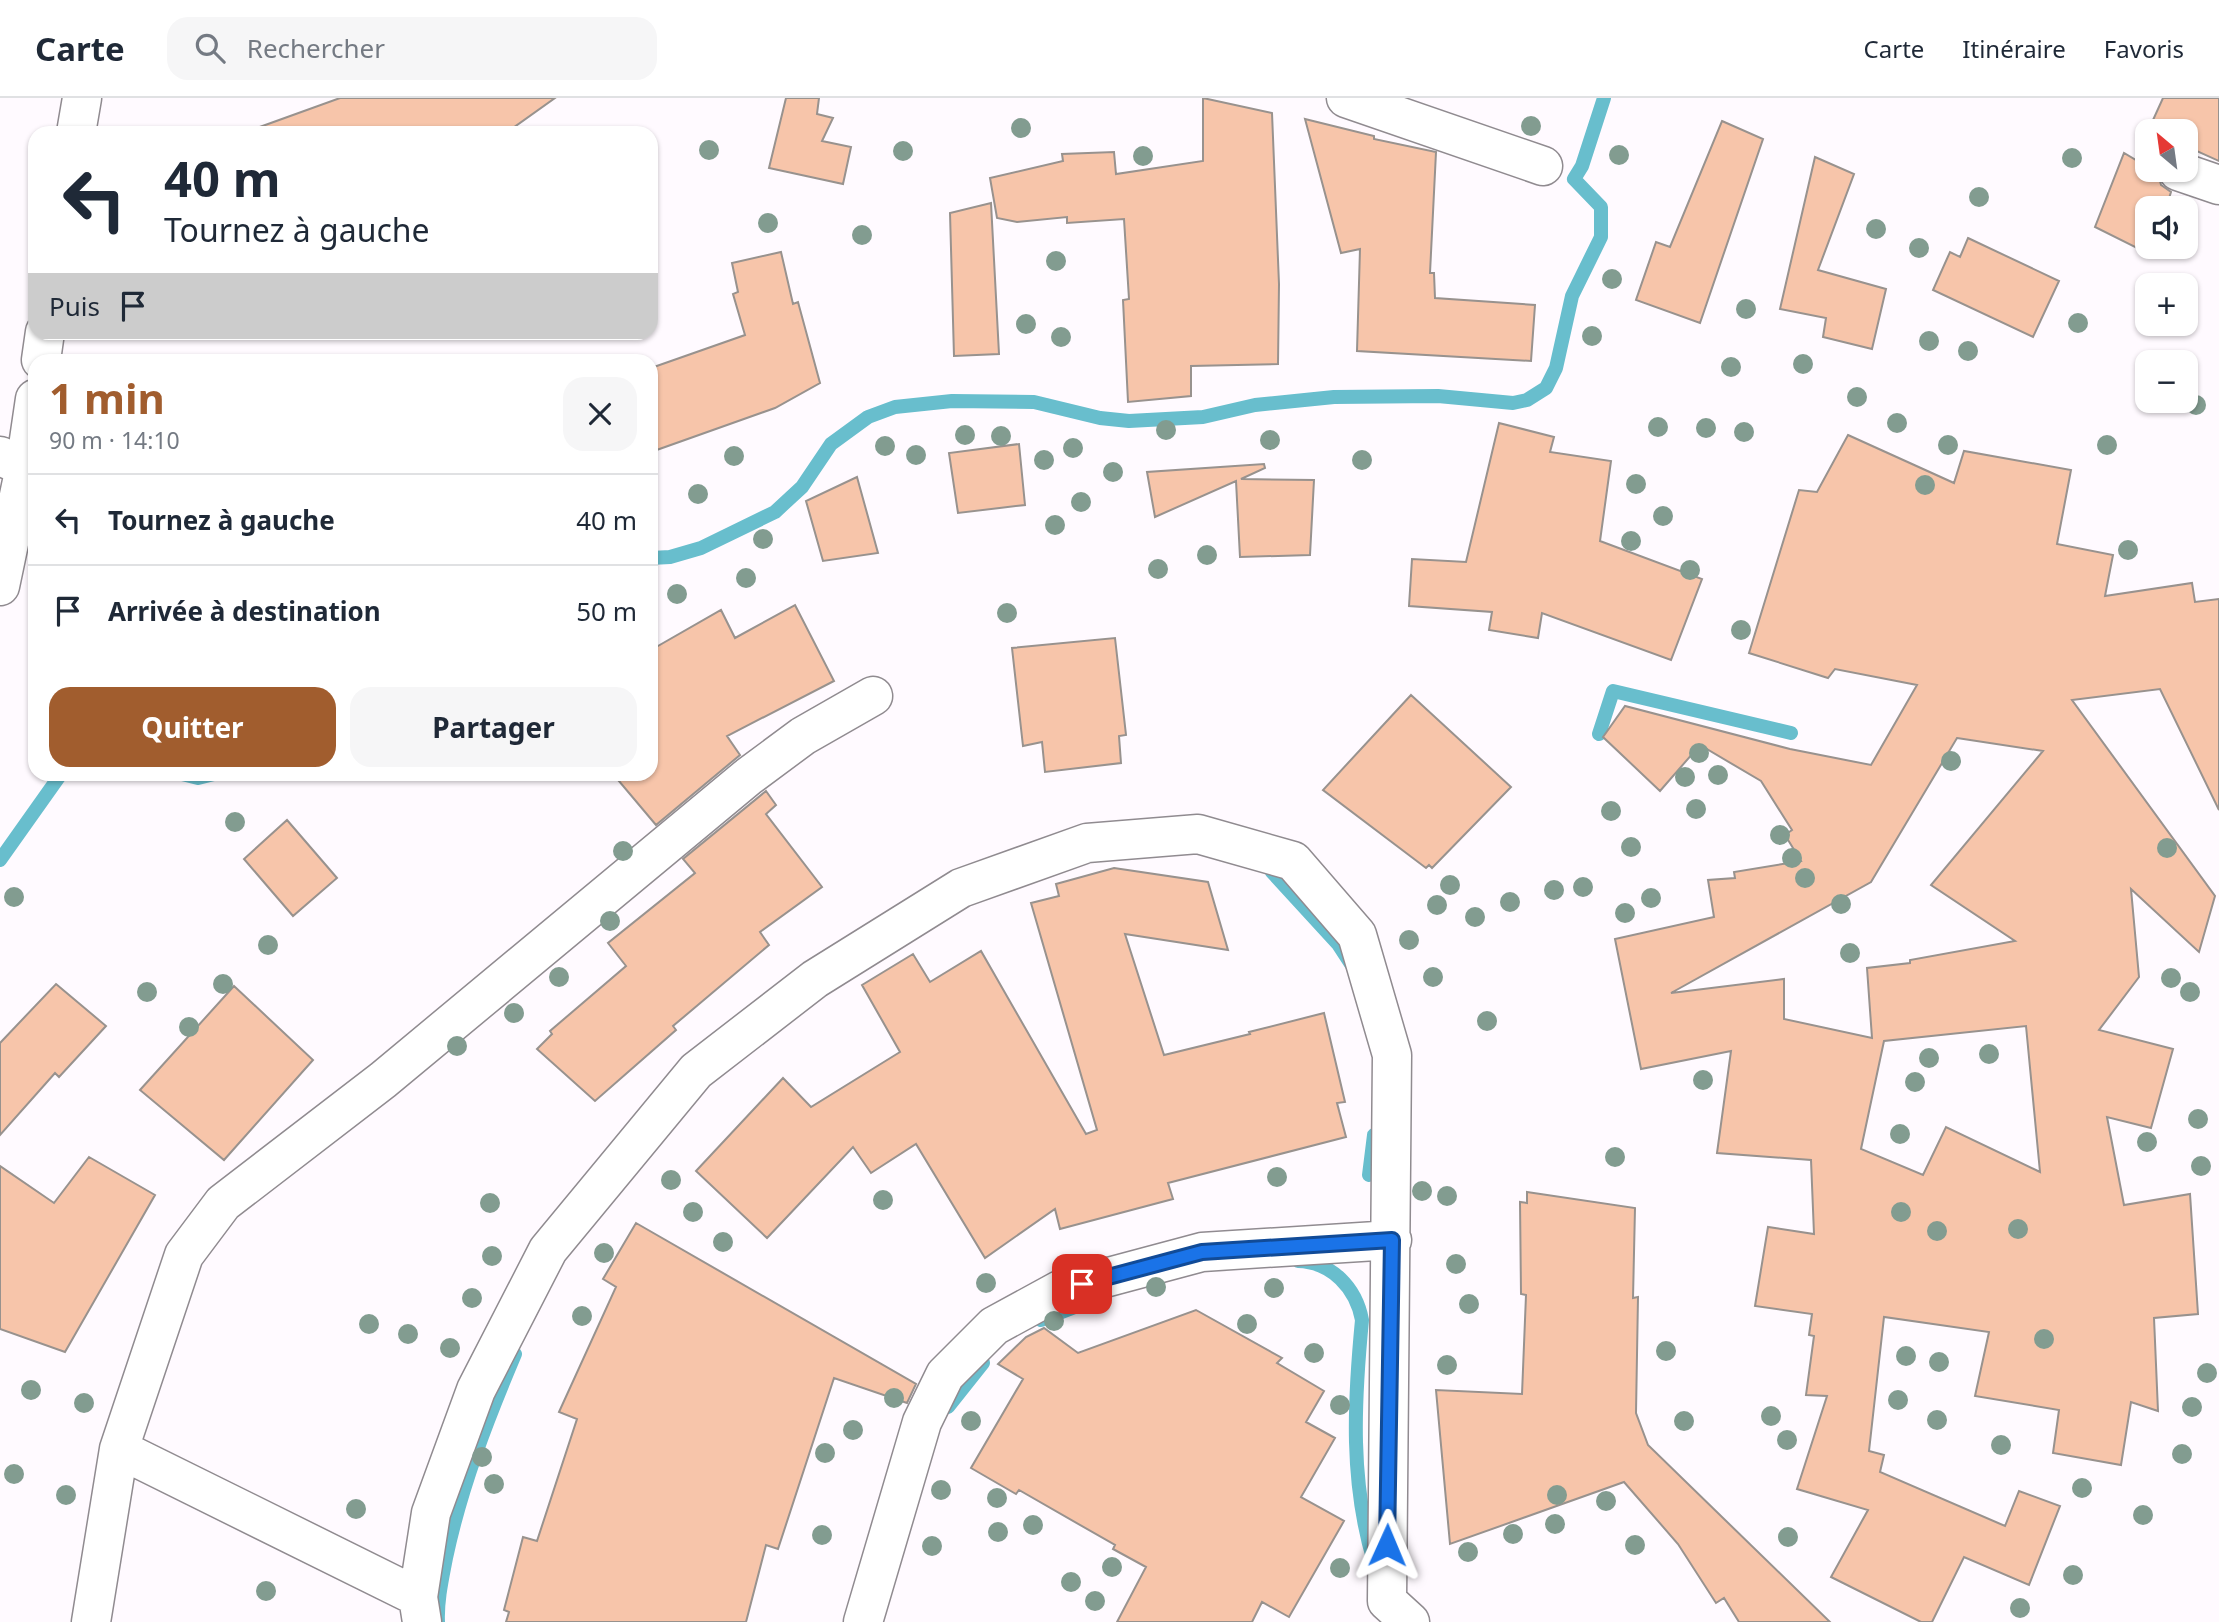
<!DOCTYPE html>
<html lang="fr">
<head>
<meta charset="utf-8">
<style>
	:root { --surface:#fff; --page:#f6f6f7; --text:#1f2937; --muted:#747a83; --line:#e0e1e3; --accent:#a15d2e }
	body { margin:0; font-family:"Noto Sans",sans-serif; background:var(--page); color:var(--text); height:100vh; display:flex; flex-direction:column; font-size:26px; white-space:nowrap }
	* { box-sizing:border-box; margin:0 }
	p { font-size:23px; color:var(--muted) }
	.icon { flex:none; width:38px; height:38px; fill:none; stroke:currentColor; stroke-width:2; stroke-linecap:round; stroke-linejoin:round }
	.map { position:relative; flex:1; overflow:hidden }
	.sheet { position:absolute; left:28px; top:256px; width:630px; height:427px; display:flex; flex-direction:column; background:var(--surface); border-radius:21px; box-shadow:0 2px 5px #0004 }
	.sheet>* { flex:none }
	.hud { position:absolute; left:28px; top:28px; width:630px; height:214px; border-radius:21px; box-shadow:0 2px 5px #0004; background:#fff; color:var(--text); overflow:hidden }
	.needle { width:46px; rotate:331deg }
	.tools { position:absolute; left:2135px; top:21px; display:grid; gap:14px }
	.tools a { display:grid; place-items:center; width:63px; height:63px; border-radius:14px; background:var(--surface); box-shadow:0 2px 5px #0004; font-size:35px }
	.pin { position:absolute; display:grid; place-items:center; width:60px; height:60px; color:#fff; margin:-30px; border-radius:14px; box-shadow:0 4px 10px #0006 }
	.me { position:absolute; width:77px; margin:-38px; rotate:1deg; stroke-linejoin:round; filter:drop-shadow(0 0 5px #0008) }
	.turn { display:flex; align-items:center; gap:24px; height:147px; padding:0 21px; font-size:32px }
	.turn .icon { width:91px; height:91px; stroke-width:2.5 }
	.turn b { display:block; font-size:49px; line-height:60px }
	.then { display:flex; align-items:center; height:66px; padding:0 21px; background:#0003; gap:14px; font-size:26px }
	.round { display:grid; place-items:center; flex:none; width:74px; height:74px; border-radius:21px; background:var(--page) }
	.head { display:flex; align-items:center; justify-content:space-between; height:119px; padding:0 21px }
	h1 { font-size:42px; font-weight:700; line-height:52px; color:var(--accent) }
	.primary-button { display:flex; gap:14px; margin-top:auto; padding:14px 21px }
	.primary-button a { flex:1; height:80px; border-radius:21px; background:var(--accent); color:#fff; font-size:28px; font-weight:700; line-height:80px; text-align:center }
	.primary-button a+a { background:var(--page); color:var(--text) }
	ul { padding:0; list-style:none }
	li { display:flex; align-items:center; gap:21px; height:91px; padding:0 21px; border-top:2px solid var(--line) }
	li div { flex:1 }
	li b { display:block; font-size:26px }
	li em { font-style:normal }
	header { display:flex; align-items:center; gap:42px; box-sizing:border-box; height:98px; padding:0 35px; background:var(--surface); border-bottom:2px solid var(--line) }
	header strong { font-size:33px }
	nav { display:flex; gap:38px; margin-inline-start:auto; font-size:24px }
	.search { width:490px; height:63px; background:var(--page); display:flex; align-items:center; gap:18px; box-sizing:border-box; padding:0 24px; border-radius:21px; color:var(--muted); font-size:26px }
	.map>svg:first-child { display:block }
</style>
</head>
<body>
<header>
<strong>Carte</strong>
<div class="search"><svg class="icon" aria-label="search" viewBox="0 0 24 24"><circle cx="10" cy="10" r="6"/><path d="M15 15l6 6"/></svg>Rechercher</div>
<nav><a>Carte</a><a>Itinéraire</a><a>Favoris</a></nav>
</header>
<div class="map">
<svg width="2219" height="1524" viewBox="0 0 2219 1524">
	<rect width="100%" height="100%" fill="#fffaff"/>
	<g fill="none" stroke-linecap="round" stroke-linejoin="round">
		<!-- stream -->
		<path stroke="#68becd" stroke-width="14" d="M 651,460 L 670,459 L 701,450 L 775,414 L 802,389 L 831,346 L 868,319 L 895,309 L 952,303 L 1034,304 L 1100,320 L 1129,323 L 1203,319 L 1255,307 L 1334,299 L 1438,298 L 1513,305 L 1527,302 L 1546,290 L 1556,270 L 1572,198 L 1601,139 L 1601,109 L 1574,81 L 1582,68 L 1604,0
			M 1599,636 L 1613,593 L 1791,635
			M 182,676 L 198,680 L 214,676
			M 0,762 L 61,676
			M 1272,774 L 1338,846 L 1351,866
			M 1369,1077 L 1374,1037
			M 1298,1163 C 1332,1164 1356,1190 1362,1222 C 1354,1305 1350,1384 1374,1464
			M 1041,1222 L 1093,1202
			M 948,1309 L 983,1265
			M 438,1524 C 437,1503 442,1481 446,1460 C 461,1389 487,1322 515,1256"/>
	</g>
	<!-- building -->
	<path fill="#f7c5aa" stroke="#98928e" stroke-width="2" fill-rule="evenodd" d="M 340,0 L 555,0 L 506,35 L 258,35 L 257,30 Z
		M 786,0 L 819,0 L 817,16 L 833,20 L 822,43 L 851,49 L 843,86 L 769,70 Z
		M 1203,0 L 1272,15 L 1279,186 L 1278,266 L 1191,268 L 1191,298 L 1128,304 L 1123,202 L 1129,201 L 1124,121 L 1067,125 L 1067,119 L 1017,124 L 997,120 L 990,80 L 1063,63 L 1062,56 L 1114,54 L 1116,76 L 1203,63 Z
		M 2163,0 L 2219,0 L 2219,63 L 2188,49 L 2186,53 L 2186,33 L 2148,33 Z
		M 1305,21 L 1374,38 L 1374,41 L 1436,54 L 1430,175 L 1434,175 L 1435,200 L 1535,207 L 1531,263 L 1357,253 L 1360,151 L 1341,155 Z
		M 1722,23 L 1763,41 L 1700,225 L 1636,202 L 1656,144 L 1670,149 Z
		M 2147,35 L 2147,72 L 2157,72 L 2161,87 L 2171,94 L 2166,110 L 2147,110 L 2147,149 L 2152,149 L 2149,156 L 2095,129 L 2124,55 L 2136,62 Z
		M 1815,59 L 1854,76 L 1818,172 L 1886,191 L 1872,251 L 1823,239 L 1826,220 L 1780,211 Z
		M 991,105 L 999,256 L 954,258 L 950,115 Z
		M 1968,140 L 2059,183 L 2033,239 L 1933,192 L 1950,154 L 1960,159 Z
		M 781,154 L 793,206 L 798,204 L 820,285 L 775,310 L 651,354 L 651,270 L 745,237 L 733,196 L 738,194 L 732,165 Z
		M 1499,325 L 1554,339 L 1550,354 L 1611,363 L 1600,443 L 1702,481 L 1671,562 L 1542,515 L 1538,540 L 1489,532 L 1492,514 L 1409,508 L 1412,461 L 1466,464 Z
		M 1848,337 L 1954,385 L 1964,353 L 2071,372 L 2057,446 L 2113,457 L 2105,498 L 2192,485 L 2195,504 L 2219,501 L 2219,712 L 2160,591 L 2072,602 L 2215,798 L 2199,854 L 2131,791 L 2139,879 L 2099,932 L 2173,951 L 2151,1030 L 2107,1019 L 2124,1107 L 2190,1096 L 2198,1216 L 2154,1220 L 2158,1313 L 2131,1304 L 2121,1367 L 2053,1355 L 2059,1312 L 1975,1298 L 1989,1234 L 1884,1219 L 1869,1353 L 1884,1357 L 1880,1374 L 2005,1428 L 2019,1393 L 2060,1408 L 2029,1487 L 1964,1459 L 1932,1524 L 1921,1524 L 1831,1479 L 1868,1412 L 1797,1391 L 1827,1298 L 1806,1297 L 1814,1238 L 1809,1237 L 1812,1216 L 1755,1208 L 1768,1129 L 1814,1136 L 1811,1062 L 1717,1055 L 1731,953 L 1641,971 L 1615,841 L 1714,819 L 1708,782 L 1735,780 L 1734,774 L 1801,763 L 1785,737 L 1792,732 L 1761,683 L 1700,647 L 1660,693 L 1603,639 L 1625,608 L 1790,651 L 1871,667 L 1917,587 L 1835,571 L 1828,580 L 1749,555 L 1799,392 L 1817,394 ZM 1957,640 L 2043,653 L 1931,787 L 2015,843 L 1910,862 L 1910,865 L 1867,870 L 1872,940 L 1784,921 L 1784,881 L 1671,895 L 1871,784 ZM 2026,928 L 2040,1074 L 1946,1029 L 1923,1077 L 1861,1051 L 1884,943 Z
		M 1019,346 L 1025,407 L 958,415 L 949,355 Z
		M 1264,366 L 1265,370 L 1241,381 L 1314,382 L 1310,457 L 1240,459 L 1236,383 L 1155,419 L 1147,374 Z
		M 857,379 L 878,455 L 823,463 L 806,403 Z
		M 795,507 L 834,583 L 727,638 L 740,657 L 656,727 L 613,676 L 651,676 L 651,552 L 721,512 L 735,540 Z
		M 1115,540 L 1126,637 L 1119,638 L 1121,665 L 1045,674 L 1042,644 L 1023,648 L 1012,550 Z
		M 1411,597 L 1511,689 L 1432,770 L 1429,767 L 1426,770 L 1323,692 Z
		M 766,693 L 776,707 L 766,716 L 822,789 L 760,834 L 769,847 L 673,928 L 676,932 L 595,1003 L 537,951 L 552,936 L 550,933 L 626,868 L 608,845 L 695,775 L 683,761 Z
		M 287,722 L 337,780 L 293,818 L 244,761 Z
		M 1114,770 L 1208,784 L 1228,852 L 1125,836 L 1164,957 L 1250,936 L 1249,934 L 1324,915 L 1345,1004 L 1337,1005 L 1346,1039 L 1168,1085 L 1173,1101 L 1060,1131 L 1055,1111 L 985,1160 L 916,1046 L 871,1075 L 853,1049 L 767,1140 L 696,1073 L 783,980 L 811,1009 L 900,954 L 862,887 L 913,856 L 930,884 L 981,853 L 1086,1036 L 1097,1032 L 1031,805 L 1059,798 L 1056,786 Z
		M 56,886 L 106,928 L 59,979 L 55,975 L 0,1037 L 0,945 Z
		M 234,888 L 313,962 L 224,1062 L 140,992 Z
		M 89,1059 L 155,1097 L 65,1254 L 0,1231 L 0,1068 L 54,1105 Z
		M 1527,1094 L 1635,1110 L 1633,1200 L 1638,1199 L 1636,1315 L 1648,1347 L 1830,1524 L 1739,1524 L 1724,1500 L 1716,1505 L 1678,1446 L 1624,1384 L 1450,1446 L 1436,1292 L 1522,1296 L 1526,1197 L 1521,1196 L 1520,1104 L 1527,1105 Z
		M 636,1125 L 916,1286 L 907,1305 L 834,1280 L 778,1451 L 766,1447 L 746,1524 L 506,1524 L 509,1514 L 504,1512 L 523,1439 L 537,1443 L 577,1321 L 559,1314 L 616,1189 L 603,1181 Z
		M 1196,1212 L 1282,1260 L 1277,1265 L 1324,1293 L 1306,1324 L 1335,1340 L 1301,1399 L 1344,1423 L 1289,1519 L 1262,1504 L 1252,1524 L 1117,1524 L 1146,1469 L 1113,1451 L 1115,1447 L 1019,1392 L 1016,1396 L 971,1370 L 1023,1281 L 998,1266 L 1026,1239 L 1044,1230 L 1078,1255 Z"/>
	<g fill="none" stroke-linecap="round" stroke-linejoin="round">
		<!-- minor casing -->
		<g stroke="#908b90" stroke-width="41">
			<path id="minor" d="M 1346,0 L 1543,68
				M 76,35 L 82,0
				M 2178,73 L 2219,87
				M 41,262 L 45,234
				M 0,358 L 25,369 L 35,301
				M 0,488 L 25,369
				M 119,1351 L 418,1499
				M 91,1524 L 119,1351 L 184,1157 L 223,1105 L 383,982 L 749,678 L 803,638 L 873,598
				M 422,1524 L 418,1499 L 431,1415 L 476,1292 L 548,1152 L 696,973 L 815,881 L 961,790 L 1087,745 L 1198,736 L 1293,763 L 1357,837 L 1392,957 L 1387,1503 L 1410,1524
				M 863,1524 L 922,1324 L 945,1277 L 994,1228 L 1060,1192 L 1202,1154 L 1392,1142"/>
		</g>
		<!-- minor -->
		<use href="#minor" stroke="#fff" stroke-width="38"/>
	</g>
	<!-- trees -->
	<g fill="#829c90">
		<circle cx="1531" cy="28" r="10"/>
		<circle cx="1021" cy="30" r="10"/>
		<circle cx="709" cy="52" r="10"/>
		<circle cx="903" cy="53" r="10"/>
		<circle cx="1619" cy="57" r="10"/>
		<circle cx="1143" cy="58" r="10"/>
		<circle cx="2072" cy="60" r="10"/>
		<circle cx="1979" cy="99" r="10"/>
		<circle cx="768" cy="125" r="10"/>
		<circle cx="1876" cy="131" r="10"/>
		<circle cx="862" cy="137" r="10"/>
		<circle cx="1919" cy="150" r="10"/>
		<circle cx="1056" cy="163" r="10"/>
		<circle cx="1612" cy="181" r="10"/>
		<circle cx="1746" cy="211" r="10"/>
		<circle cx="2078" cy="225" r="10"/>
		<circle cx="1026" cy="226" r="10"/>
		<circle cx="1592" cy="238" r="10"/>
		<circle cx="1061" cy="239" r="10"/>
		<circle cx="1929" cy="243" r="10"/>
		<circle cx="1968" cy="253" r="10"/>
		<circle cx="1803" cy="266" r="10"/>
		<circle cx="1731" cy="269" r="10"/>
		<circle cx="1857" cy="299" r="10"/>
		<circle cx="2196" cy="307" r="10"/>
		<circle cx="1897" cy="325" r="10"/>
		<circle cx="1658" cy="329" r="10"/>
		<circle cx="1706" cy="330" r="10"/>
		<circle cx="1166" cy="332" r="10"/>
		<circle cx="1744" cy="334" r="10"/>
		<circle cx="965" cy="337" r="10"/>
		<circle cx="1001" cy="338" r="10"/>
		<circle cx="1270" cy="342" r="10"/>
		<circle cx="1948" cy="347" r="10"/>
		<circle cx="2107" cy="347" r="10"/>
		<circle cx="885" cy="348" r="10"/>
		<circle cx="1073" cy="350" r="10"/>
		<circle cx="916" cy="357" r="10"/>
		<circle cx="734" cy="358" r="10"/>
		<circle cx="1044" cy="362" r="10"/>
		<circle cx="1362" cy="362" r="10"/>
		<circle cx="1113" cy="374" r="10"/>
		<circle cx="1636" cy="386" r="10"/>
		<circle cx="1925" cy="387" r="10"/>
		<circle cx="698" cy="396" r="10"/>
		<circle cx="1081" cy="404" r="10"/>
		<circle cx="1663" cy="418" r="10"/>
		<circle cx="1055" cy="427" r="10"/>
		<circle cx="763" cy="441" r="10"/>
		<circle cx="1631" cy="443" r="10"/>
		<circle cx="2128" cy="452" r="10"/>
		<circle cx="1207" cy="457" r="10"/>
		<circle cx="1158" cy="471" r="10"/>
		<circle cx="1690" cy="472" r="10"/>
		<circle cx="746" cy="480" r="10"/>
		<circle cx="677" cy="496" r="10"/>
		<circle cx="1007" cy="515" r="10"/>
		<circle cx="1741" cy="532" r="10"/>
		<circle cx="1699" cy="655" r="10"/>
		<circle cx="1951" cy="663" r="10"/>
		<circle cx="1718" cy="677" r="10"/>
		<circle cx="1685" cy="679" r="10"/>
		<circle cx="1696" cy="711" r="10"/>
		<circle cx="1611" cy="713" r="10"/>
		<circle cx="235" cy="724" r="10"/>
		<circle cx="1780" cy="737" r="10"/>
		<circle cx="1631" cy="749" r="10"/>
		<circle cx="2167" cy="750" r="10"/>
		<circle cx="623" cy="753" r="10"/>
		<circle cx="1792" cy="760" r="10"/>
		<circle cx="1805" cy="780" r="10"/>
		<circle cx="1450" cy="787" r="10"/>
		<circle cx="1583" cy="789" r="10"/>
		<circle cx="1554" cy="792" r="10"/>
		<circle cx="14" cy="799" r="10"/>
		<circle cx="1651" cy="800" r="10"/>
		<circle cx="1510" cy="804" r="10"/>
		<circle cx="1841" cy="806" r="10"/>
		<circle cx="1437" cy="807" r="10"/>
		<circle cx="1625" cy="815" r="10"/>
		<circle cx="1475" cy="819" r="10"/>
		<circle cx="610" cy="823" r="10"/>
		<circle cx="1409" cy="842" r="10"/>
		<circle cx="268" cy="847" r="10"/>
		<circle cx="1850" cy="855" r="10"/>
		<circle cx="559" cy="879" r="10"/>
		<circle cx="1433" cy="879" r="10"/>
		<circle cx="2171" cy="880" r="10"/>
		<circle cx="223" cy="886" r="10"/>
		<circle cx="147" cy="894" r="10"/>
		<circle cx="2190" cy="894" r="10"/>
		<circle cx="514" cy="915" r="10"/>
		<circle cx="1487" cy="923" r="10"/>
		<circle cx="189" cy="929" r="10"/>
		<circle cx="457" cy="948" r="10"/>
		<circle cx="1989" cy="956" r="10"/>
		<circle cx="1929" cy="960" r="10"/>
		<circle cx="1703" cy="982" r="10"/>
		<circle cx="1915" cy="984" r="10"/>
		<circle cx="2198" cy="1021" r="10"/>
		<circle cx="1900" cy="1036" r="10"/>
		<circle cx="2147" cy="1044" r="10"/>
		<circle cx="1615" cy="1059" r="10"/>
		<circle cx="2201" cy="1068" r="10"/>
		<circle cx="1277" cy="1079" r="10"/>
		<circle cx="671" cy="1082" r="10"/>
		<circle cx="1422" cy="1093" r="10"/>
		<circle cx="1447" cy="1098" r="10"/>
		<circle cx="883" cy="1102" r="10"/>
		<circle cx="490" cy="1105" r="10"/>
		<circle cx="693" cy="1114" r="10"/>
		<circle cx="1901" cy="1114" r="10"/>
		<circle cx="2018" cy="1131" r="10"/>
		<circle cx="1937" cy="1133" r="10"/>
		<circle cx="723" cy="1144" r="10"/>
		<circle cx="604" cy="1155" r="10"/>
		<circle cx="492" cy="1158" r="10"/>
		<circle cx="1456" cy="1166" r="10"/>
		<circle cx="986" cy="1185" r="10"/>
		<circle cx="1156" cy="1189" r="10"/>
		<circle cx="1274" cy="1190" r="10"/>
		<circle cx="472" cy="1200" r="10"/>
		<circle cx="1469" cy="1206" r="10"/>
		<circle cx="582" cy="1218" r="10"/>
		<circle cx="1054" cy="1223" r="10"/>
		<circle cx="369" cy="1226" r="10"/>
		<circle cx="1247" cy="1226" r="10"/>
		<circle cx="408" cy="1236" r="10"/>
		<circle cx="2044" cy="1241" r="10"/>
		<circle cx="450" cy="1250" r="10"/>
		<circle cx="1666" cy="1253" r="10"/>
		<circle cx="1314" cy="1255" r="10"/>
		<circle cx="1906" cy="1258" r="10"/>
		<circle cx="1939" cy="1264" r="10"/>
		<circle cx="1447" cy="1267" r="10"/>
		<circle cx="2207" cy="1275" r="10"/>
		<circle cx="31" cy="1292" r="10"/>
		<circle cx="894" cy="1300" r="10"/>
		<circle cx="1898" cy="1302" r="10"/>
		<circle cx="84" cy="1305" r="10"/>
		<circle cx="1340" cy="1307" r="10"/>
		<circle cx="2192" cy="1309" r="10"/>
		<circle cx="1771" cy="1318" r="10"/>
		<circle cx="1937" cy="1322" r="10"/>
		<circle cx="971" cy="1323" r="10"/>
		<circle cx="1684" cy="1323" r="10"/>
		<circle cx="853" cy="1332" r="10"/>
		<circle cx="1787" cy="1342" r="10"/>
		<circle cx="2001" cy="1347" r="10"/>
		<circle cx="825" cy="1355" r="10"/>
		<circle cx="2182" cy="1356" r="10"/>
		<circle cx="482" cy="1359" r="10"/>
		<circle cx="14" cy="1376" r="10"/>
		<circle cx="494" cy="1386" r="10"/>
		<circle cx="2082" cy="1390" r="10"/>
		<circle cx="941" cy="1392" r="10"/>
		<circle cx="66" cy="1397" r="10"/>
		<circle cx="1557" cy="1397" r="10"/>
		<circle cx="997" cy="1400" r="10"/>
		<circle cx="1606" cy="1403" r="10"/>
		<circle cx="356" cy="1411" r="10"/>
		<circle cx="2143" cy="1417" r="10"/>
		<circle cx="1555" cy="1426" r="10"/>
		<circle cx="1033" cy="1427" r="10"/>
		<circle cx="998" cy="1434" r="10"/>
		<circle cx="1513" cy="1436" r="10"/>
		<circle cx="822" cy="1437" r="10"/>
		<circle cx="1788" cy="1439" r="10"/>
		<circle cx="1635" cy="1447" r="10"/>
		<circle cx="932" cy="1448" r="10"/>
		<circle cx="1468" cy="1454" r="10"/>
		<circle cx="1112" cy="1469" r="10"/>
		<circle cx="1340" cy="1470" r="10"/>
		<circle cx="2073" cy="1477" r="10"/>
		<circle cx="1071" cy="1484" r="10"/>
		<circle cx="266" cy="1493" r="10"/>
		<circle cx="1095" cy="1503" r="10"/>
		<circle cx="2020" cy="1510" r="10"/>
	</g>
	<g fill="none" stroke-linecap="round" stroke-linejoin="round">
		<!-- route casing -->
		<g stroke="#114b97" stroke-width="18">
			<path id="route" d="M 1082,1186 L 1202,1154 L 1392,1142 L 1387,1447"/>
		</g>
		<!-- route -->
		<use href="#route" stroke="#1a73e8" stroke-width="12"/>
	</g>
</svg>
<div class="tools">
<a><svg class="needle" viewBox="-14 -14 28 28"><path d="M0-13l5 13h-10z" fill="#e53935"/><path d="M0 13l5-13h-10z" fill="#747a83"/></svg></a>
<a><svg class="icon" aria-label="sound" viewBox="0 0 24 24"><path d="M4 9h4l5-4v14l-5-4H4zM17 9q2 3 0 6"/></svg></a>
<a>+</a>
<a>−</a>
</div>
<div class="pin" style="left:1082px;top:1186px;background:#d93025"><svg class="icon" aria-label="arrive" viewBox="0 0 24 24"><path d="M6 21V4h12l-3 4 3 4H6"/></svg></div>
<svg class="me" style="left:1387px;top:1447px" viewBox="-20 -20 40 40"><path d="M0-17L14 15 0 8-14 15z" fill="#1a73e8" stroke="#fff" stroke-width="4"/></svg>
<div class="hud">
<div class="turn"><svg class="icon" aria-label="left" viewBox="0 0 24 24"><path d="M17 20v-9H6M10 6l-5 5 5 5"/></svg><div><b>40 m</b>Tournez à gauche</div></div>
<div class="then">Puis<svg class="icon" aria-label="arrive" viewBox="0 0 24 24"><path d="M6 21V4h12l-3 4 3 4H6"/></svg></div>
</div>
<section class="sheet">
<div class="head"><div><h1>1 min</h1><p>90 m · 14:10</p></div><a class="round"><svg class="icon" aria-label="close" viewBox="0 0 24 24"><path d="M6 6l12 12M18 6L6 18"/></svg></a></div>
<ul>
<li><svg class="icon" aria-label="left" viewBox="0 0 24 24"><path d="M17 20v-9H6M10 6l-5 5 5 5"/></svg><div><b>Tournez à gauche</b></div><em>40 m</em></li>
<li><svg class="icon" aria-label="arrive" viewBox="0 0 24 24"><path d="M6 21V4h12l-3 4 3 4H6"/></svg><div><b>Arrivée à destination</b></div><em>50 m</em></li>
</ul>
<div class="primary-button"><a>Quitter</a><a>Partager</a></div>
</section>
</div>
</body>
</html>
